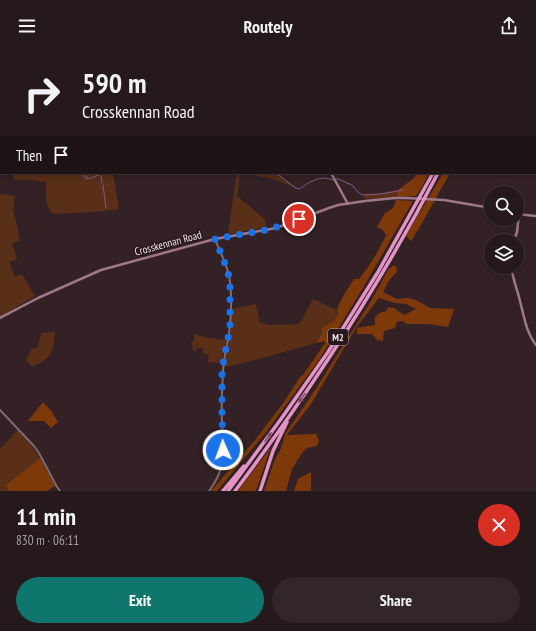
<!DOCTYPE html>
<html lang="en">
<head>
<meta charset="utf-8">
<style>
	:root { --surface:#26191c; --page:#322629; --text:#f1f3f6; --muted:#a4a0a3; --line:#42383b; --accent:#0f766e }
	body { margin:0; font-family:"PT Sans Narrow",sans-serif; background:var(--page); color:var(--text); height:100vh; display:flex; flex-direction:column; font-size:15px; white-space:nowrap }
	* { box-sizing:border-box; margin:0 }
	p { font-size:13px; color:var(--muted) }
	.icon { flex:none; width:22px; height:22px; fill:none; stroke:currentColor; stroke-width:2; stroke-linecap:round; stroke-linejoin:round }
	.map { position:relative; height:439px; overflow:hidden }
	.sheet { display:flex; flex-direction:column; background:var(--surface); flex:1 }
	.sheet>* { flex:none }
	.banner { position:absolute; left:0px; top:0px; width:536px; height:122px; box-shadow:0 2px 6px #0003,0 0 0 1px var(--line); background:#26191c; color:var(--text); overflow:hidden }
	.controls { position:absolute; left:484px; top:134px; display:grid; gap:8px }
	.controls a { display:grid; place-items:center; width:40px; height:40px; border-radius:50%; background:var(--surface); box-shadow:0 2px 6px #0003,0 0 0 1px var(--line); font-size:20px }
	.pin { position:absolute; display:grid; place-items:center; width:34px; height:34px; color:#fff; margin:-17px; border:2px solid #fff; border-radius:50%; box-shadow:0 1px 4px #0007 }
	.me { position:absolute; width:44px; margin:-22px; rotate:358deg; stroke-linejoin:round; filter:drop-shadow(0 0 3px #0008) }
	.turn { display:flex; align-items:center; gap:14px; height:84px; padding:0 16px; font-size:18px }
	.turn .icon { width:52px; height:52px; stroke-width:2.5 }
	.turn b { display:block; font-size:28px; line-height:34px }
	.then { display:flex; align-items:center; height:38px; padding:0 16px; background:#0003; gap:8px; font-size:15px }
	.round { display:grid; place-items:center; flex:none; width:42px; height:42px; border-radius:21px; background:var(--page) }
	.head { display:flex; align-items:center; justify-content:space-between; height:68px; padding:0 16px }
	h1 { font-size:24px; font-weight:600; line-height:30px }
	.action { display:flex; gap:8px; margin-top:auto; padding:8px 16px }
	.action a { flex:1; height:46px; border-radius:24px; background:var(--accent); color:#fff; font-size:16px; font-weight:600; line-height:46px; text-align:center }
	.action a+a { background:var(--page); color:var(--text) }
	header { display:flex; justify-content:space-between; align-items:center; height:52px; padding:0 16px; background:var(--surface); font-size:18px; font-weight:600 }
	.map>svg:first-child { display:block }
</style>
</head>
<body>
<header><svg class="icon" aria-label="menu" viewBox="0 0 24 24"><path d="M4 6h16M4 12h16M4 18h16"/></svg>Routely<svg class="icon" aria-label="share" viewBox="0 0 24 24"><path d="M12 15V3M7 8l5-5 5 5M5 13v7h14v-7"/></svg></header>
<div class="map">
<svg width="536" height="439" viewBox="0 0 536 439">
	<rect width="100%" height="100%" fill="#332125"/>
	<!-- green -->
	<path fill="#592f18" d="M 13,121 L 113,121 L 119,157 L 93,160 L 55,162 L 54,161 L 52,161 C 44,152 46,140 46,130 L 32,128 L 14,128 Z
		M 237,121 L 240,121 L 237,144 L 265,167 L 266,175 L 229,182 L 228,181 Z
		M 250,121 L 276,122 L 280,123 L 284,128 L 289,130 L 294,134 L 294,135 C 287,132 280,129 273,127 C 265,125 257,125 250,121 Z
		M 398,138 L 397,143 L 399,145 L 365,147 L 363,143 L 366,142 L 373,142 Z
		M 0,142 L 15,144 L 13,158 L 18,178 L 20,189 L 12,191 L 17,207 L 9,210 L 15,225 L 22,222 L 35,244 L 0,265 Z
		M 313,247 L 337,258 C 339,268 330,272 322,276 L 322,281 L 316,291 C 286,299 256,309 225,315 L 224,314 L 231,281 L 231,257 L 256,252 L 260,271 L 269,273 L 299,272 L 300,271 Z
		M 55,280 C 53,301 52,306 32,315 L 26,308 L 32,296 L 36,297 L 39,292 L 39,289 L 42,281 Z
		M 194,282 L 209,286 L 225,288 L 226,289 L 221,311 L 208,310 L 209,303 L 203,301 L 203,296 L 197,296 L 196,300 L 193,298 L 191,290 L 194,289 Z
		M 18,378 L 32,394 L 40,406 L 6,433 L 9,439 L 0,439 L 0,397 Z"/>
	<!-- forest -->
	<path fill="#7e390b" d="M 417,121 L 429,121 L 421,137 L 416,144 L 399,145 L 397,143 L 398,138 L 414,126 Z
		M 443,121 L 450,121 L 421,173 L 411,189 L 406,184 Z
		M 396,148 L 413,149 L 363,236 L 319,308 L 267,379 L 217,439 L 211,439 L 255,388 L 284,350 L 300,325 L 303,323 L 325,291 L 325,289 L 316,291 L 322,281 L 322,276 L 334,269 L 338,262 L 337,257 L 342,246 L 354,227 L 359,227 C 370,214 378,199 386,184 C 385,179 381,177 377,175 L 385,161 L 392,157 L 394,154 Z
		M 392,214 L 396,214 L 397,220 L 390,227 L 383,240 L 397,247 L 408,246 L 416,248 L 430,256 L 454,257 L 448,275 L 428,272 L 407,272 L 402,269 L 397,270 L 395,276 L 384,279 L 383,289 L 377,288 L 372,282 L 357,282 L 357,276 L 375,273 L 375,265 L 381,260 L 385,260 L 388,255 L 394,256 L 404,263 L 416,257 L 406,252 L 395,251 L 379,246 L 356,276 L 311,352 L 287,383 L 316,382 L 319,389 L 317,394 L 307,396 L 302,401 L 292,417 L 286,439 L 264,439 L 274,410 L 281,396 L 285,382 L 317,335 L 371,249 L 388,218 Z
		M 43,350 L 52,360 L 58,370 L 51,376 L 44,369 L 28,369 Z
		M 271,395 L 256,439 L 238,439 Z
		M 40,406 L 55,434 L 47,439 L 9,439 L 6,433 Z
		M 311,420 L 311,439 L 294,439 L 298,427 Z"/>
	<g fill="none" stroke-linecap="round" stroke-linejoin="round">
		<!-- stream -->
		<path stroke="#805c85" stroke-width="1" d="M 184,0 L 185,1
			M 79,1 L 79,0
			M 347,1 L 347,0
			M 535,32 L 536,31
			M 0,54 L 1,54
			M 0,66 L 1,66
			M 0,114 L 1,114
			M 80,121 L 87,127
			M 86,121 L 87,126
			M 268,121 L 279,123 L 294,135 L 299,137 C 307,132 313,127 323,126 C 326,126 330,127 333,128
			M 101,124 L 102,131
			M 88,127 L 104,121
			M 336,127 L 338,127 L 352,133 L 359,141 L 363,143 L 381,142 L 403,138
			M 103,133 L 106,156"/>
		<!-- street -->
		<path stroke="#806a6f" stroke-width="2" d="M 0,358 L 34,394 L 39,401 L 57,435 L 60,439
			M 209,439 C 215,431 220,422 222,412 C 224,398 222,383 222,369 C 221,353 222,337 223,321 C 223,307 227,295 229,282 C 231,266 232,246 230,230 C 229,215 220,201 215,187"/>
		<!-- secondary -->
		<path stroke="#9e7789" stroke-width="2.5" d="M 180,0 L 181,1
			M 331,121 L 348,152
			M 517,162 L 536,164
			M 514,189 L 517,180 L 519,162
			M 511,215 C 513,227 517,237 520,249 C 524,264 526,280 536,293
			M 0,266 L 38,246 L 101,218 L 215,187 L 276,176 L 329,156 L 338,153 L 365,149 L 395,146 L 406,146 L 444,148 L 491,156"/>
		<!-- highway -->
		<path stroke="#e394c7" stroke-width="3.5" d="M 491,1 L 491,0
			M 496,1 L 496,0
			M 223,439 L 244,414
			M 228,439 L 281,367 L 328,300 L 378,220 L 433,121
			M 235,439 C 311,338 380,233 438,121
			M 260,439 L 273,399 L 287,370"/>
	</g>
	<!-- one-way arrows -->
	<defs><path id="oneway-solid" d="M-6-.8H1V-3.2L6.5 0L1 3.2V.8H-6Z"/></defs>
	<g fill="#7d4f69">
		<use href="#oneway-solid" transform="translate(302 346) rotate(125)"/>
		<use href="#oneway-solid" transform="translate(268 385) rotate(-54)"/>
	</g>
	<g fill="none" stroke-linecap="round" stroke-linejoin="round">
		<!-- route -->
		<path stroke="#1a73e8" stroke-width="7" stroke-dasharray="0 12.6" d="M 223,398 L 222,363 L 222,321 L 224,306 L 230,276 L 230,234 L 228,219 L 215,187 L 271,177 L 299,167"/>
	</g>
	<g text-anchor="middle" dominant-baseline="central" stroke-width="3" stroke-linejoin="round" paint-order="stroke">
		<!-- shield labels -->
		<rect fill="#29171c" stroke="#b4a6a9" stroke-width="1" x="328" y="277" width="20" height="16" rx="3"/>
		<g font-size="10" font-weight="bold" fill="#f0e4e6">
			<text x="338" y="285">M2</text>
		</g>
		<!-- street labels -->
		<g font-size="11" fill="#f0e4e6" stroke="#29171c">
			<text transform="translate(168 191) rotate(-15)">Crosskennan Road</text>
		</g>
	</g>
</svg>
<div class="controls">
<a><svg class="icon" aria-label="search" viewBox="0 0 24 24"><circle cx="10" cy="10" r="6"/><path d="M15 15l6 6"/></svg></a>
<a><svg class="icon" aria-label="layers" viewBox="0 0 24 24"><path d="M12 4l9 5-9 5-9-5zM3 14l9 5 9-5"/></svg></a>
</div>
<div class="pin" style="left:299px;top:167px;background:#d93025"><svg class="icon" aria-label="arrive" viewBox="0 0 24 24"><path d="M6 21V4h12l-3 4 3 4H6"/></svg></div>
<svg class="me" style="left:223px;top:398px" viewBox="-20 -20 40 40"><circle r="17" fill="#1a73e8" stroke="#fff" stroke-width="3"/><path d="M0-11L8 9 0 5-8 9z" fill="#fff"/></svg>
<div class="banner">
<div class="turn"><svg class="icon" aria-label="right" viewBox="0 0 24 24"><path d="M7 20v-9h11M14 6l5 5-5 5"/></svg><div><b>590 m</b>Crosskennan Road</div></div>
<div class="then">Then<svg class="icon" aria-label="arrive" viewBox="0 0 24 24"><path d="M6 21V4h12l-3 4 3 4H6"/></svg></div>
</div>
</div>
<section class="sheet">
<div class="head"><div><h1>11 min</h1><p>830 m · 06:11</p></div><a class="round" style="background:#d93025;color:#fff"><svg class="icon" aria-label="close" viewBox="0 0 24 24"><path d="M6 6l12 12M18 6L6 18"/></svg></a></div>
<div class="action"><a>Exit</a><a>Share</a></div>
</section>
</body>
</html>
